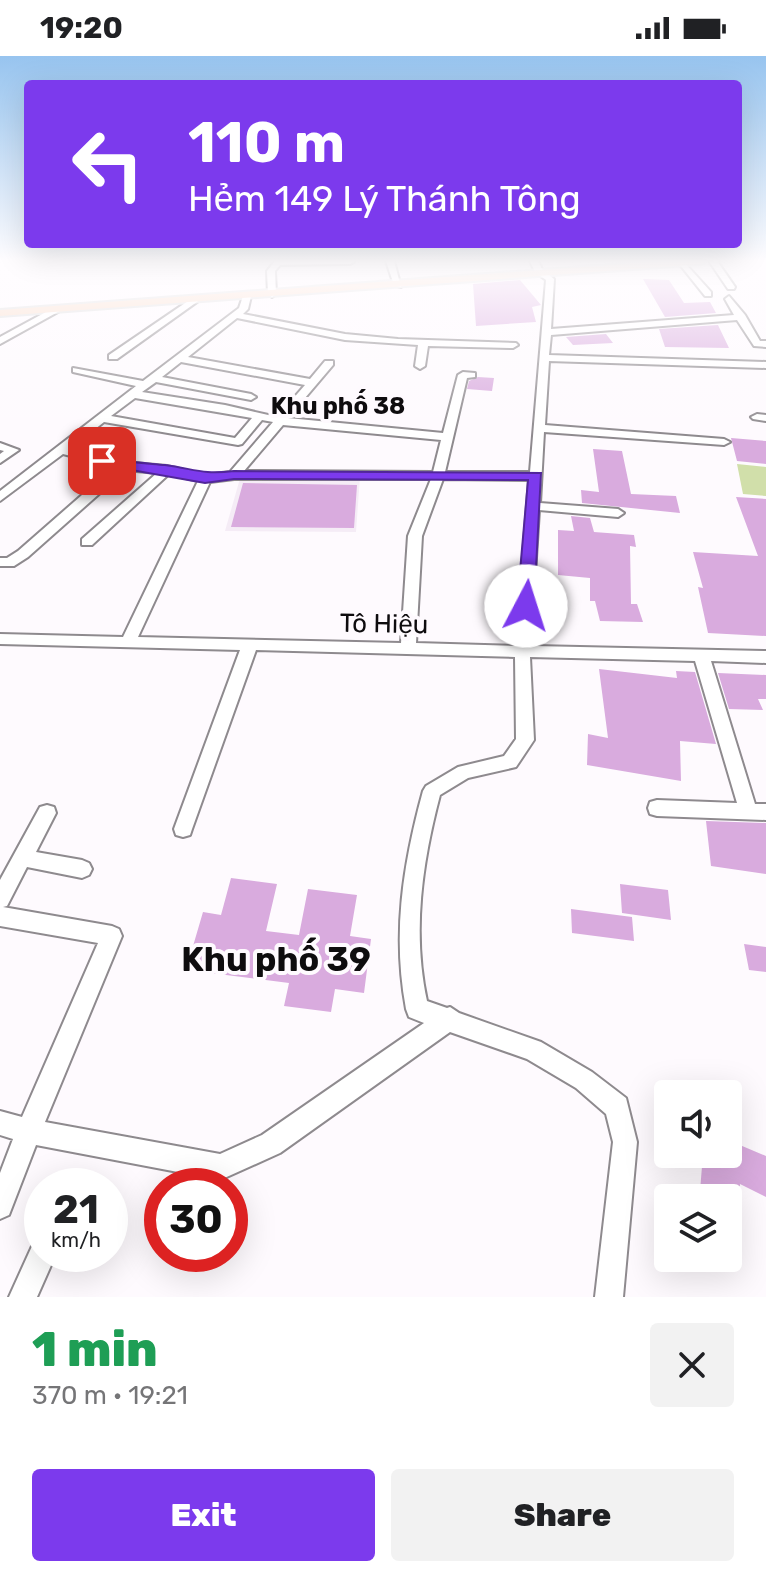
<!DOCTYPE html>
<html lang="en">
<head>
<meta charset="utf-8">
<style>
	:root { --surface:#fff; --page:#f2f2f2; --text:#202124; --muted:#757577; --accent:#7c3aed }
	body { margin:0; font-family:Rubik,sans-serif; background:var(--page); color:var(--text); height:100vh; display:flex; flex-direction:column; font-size:30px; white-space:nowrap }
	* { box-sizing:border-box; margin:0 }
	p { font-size:26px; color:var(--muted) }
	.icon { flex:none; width:44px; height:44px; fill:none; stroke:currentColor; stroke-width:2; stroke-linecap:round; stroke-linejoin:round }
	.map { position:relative; height:1241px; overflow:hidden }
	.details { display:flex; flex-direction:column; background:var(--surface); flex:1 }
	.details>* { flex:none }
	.top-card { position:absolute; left:24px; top:24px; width:718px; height:168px; border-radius:8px; box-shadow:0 8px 32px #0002; background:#7c3aed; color:#fff; overflow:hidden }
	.fabs { position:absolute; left:654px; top:1024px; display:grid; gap:16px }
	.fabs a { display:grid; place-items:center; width:88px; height:88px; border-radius:8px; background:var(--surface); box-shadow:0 8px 32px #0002; font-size:40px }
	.speed { position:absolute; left:24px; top:1112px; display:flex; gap:16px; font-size:40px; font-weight:700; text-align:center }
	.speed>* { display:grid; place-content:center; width:104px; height:104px; border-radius:50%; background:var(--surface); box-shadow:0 8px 32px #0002; line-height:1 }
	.speed small { font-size:20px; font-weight:400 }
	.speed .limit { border:12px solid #d22; background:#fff; color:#111 }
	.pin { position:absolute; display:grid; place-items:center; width:68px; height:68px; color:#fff; margin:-34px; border-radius:16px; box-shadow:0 4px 12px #0006 }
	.me { position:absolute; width:88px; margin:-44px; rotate:5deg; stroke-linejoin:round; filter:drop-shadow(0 0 6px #0008) }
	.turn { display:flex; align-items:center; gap:28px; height:168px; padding:0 32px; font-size:36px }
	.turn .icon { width:104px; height:104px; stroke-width:2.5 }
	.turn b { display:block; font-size:56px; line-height:68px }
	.round { display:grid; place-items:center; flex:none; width:84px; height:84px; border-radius:8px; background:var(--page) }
	.headline { display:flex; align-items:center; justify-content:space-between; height:136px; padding:0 32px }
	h1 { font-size:48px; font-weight:800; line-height:60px; color:#1e9e55 }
	.cta { display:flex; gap:16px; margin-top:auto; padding:16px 32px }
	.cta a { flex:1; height:92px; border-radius:8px; background:var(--accent); color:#fff; font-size:32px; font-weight:800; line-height:92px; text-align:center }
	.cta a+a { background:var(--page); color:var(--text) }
	.status { display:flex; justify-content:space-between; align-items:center; height:56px; padding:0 40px; background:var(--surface); direction:ltr }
	.status svg { height:22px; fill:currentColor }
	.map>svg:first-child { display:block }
</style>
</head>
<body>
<div class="status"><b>19:20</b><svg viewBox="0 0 49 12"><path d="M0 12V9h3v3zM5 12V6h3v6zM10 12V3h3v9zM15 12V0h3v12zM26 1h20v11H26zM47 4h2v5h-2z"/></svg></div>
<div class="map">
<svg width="766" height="1241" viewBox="0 0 766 1241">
	<rect width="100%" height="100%" fill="#fefafe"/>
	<!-- built -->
	<path fill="#f5ecf6" d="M 241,419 L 360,421 L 356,476 L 225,475 Z"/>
	<!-- green -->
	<path fill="#d1dfaa" d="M 737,408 L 766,411 L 766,440 L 743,438 Z"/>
	<!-- building -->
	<path fill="#d9abde" d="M 643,223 L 669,224 L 684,247 L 710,246 L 716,257 L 665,261 Z
		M 520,224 L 541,249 L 532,251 L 536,266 L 476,270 L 473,228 Z
		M 718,269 L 729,292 L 665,291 L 659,273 Z
		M 606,278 L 613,287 L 573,289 L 566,281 Z
		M 478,321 L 494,322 L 492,335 L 467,333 L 469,325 Z
		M 731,382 L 766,385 L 766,408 L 737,405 Z
		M 593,393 L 622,395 L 631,438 L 676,440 L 680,457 L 582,447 L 581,434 L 599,436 Z
		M 243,427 L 357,429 L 354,472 L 231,471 Z
		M 736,441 L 766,443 L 766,580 L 708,577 L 698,531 L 703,532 L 693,496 L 758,500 Z
		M 571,460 L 590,462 L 594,476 L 634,479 L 636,491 L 630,490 L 631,548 L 637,548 L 643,566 L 600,565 L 595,545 L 590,545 L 590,522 L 558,519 L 558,474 L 574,475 Z
		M 599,613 L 677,622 L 676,615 L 695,616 L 716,688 L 680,685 L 681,725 L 587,709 L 588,678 L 608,682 Z
		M 718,617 L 766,619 L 766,643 L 758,643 L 763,654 L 729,653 Z
		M 706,765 L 766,767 L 766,818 L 711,810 Z
		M 231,822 L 277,828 L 266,875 L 299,879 L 308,833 L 357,839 L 350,880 L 371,883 L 364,937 L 335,933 L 331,956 L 284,950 L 289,927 L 186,914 L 203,856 L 221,859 Z
		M 620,828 L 668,834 L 671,864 L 622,857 Z
		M 571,853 L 632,861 L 634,885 L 572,877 Z
		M 744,888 L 766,891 L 766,916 L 749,914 Z
		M 728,1084 L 766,1100 L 766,1141 L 740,1128 L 739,1142 L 717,1142 L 700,1135 L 703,1098 L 728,1098 Z"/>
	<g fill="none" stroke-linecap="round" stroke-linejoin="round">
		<!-- minor casing -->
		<g stroke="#8e8a8e" stroke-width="4">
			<path id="minor" d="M 275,205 L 353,205 L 354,206 L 350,208 L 280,209 L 275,215 L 276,238 L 272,241 L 268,238 L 267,215 Z
				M 386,205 L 394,205 L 401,231 L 394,229 Z
				M 530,205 L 538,205 L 542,213 L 554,223 L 551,273 L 734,259 L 725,243 L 729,240 L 745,259 L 760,285 L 766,285 L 766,291 L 754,290 L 737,264 L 551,279 L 549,299 L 766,306 L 766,312 L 549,305 L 545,369 L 724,383 L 730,386 L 724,389 L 544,376 L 540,447 L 618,453 L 624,457 L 618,461 L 539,454 L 533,550 L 534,590 L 766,595 L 766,607 L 711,605 L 755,748 L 766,748 L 766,764 L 657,760 L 650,758 L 648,752 L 650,746 L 657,744 L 737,747 L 695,605 L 530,601 L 534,684 L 516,711 L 468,722 L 440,739 C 422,807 412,876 427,945 L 447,952 L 450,951 L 459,957 L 541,986 L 592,1016 L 626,1042 L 637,1086 L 623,1241 L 595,1241 L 613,1086 L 606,1058 L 576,1032 L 527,1003 L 450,976 L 280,1097 L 220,1124 L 36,1089 L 9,1159 L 0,1163 L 0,1117 L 13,1083 L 0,1079 L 0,1055 L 22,1061 L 98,887 L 0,870 L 0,824 L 40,751 L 47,749 L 54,751 L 56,757 L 36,796 L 82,804 L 89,807 L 92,813 L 89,819 L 82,822 L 27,811 L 7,850 L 3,851 L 112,870 L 119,873 L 122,880 L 45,1066 L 220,1098 L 262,1079 L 424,967 L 409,961 L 406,953 C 392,878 403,808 423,735 L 426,730 L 458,711 L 504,700 L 516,683 L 515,601 L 256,594 L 192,773 L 190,779 L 183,781 L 176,779 L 174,773 L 240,594 L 0,588 L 0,578 L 123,581 L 198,425 L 169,418 L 92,489 L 82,489 L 82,483 L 157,417 L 126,414 L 28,501 L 14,510 L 0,510 L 0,502 L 7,502 L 18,495 L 114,411 L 63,398 L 0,445 L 0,435 L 136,330 L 73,316 L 73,312 L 143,325 L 239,252 L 243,240 L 247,237 L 251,240 L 248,253 L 243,258 L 345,278 L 398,283 L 516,287 L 518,289 L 513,292 L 428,290 L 425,310 L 420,313 L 415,310 L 418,289 L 345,284 L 237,262 L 188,301 L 310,323 L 325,305 L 333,305 L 333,309 L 288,362 L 443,377 L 458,319 L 463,316 L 475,317 L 475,321 L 467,322 L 445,416 L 530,416 L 546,224 L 535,216 ZM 181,306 L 305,329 L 277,361 L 225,349 L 142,336 L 156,326 L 251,344 L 256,341 L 251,338 L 162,321 ZM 135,342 L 252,362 L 235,382 L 111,360 ZM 262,364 L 273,366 L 230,416 L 205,419 L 167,410 L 123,406 L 70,393 L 104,366 L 238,389 L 242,388 ZM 283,369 L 441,384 L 433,416 L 244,415 ZM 234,423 L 431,423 L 408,480 L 401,587 L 138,581 L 210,426 ZM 443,423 L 529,424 L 519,550 L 519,590 L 416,587 L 422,480 Z
				M 677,205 L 683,205 L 711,236 L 711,240 L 705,240 Z
				M 709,205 L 717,205 L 735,231 L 734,233 L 728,233 Z
				M 194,241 L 201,243 L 117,303 L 109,303 L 109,299 Z
				M 57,250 L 65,252 L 0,288 L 0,281 Z
				M 757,358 L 766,359 L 766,365 L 753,363 L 751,361 Z
				M 0,387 L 19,394 L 0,407 L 0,398 L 4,395 L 0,394 Z
				M 42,1185 L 42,1198 L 56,1198 L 37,1241 L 9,1241 L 33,1188 Z"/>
		</g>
		<!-- major casing -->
		<g stroke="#d8d8d8" stroke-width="4">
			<path id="major" d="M 663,205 L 706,205 L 701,208 L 0,260 L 0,254 Z"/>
		</g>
		<!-- minor -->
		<use href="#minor" fill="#fff" fill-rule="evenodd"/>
		<!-- major -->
		<use href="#major" fill="#f8d5be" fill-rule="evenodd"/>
	</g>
	<!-- sky -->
	<linearGradient id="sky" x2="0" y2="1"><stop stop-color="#97c4ef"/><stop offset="0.54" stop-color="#fffdff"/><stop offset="1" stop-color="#fffdff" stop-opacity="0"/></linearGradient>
	<rect width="766" height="379" fill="url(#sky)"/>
	<!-- route -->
	<path fill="#7c3aed" stroke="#51269a" stroke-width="2" d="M 102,401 C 123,406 144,407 165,409 C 195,413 202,419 234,415 L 541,417 L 534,550 L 526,555 L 517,550 L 528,424 L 234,423 L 205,427 L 97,408 L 97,402 Z"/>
	<g text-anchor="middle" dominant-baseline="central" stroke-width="8" stroke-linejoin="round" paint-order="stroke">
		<!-- far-neighbourhood labels -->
		<g font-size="24" font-weight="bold" fill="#0e0c0e" stroke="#fefafe">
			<text x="338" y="350">Khu phố 38</text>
		</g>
		<!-- street labels -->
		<g font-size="26" fill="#0e0c0e" stroke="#fefafe">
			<text transform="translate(384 568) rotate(1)">Tô Hiệu</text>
		</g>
		<!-- near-neighbourhood labels -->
		<g font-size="34" font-weight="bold" fill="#0e0c0e" stroke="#fefafe">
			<text x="276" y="903">Khu phố 39</text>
		</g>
	</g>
</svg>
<div class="fabs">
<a><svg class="icon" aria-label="sound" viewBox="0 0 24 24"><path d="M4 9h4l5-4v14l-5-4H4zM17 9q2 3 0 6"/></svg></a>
<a><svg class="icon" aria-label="layers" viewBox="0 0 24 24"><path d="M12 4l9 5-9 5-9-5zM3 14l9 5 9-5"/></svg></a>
</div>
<div class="speed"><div>21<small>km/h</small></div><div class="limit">30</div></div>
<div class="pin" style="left:102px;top:405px;background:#d93025"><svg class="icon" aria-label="arrive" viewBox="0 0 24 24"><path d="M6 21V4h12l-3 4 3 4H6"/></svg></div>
<svg class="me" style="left:526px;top:550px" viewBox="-20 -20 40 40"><circle r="19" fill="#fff"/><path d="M0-13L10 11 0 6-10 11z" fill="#7c3aed"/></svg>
<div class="top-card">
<div class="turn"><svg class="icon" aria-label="left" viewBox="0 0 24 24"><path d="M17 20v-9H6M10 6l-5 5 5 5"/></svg><div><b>110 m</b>Hẻm 149 Lý Thánh Tông</div></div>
</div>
</div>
<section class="details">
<div class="headline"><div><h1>1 min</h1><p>370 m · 19:21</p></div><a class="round"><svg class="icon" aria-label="close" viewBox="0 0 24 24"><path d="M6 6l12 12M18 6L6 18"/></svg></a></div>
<div class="cta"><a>Exit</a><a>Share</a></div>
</section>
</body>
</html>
